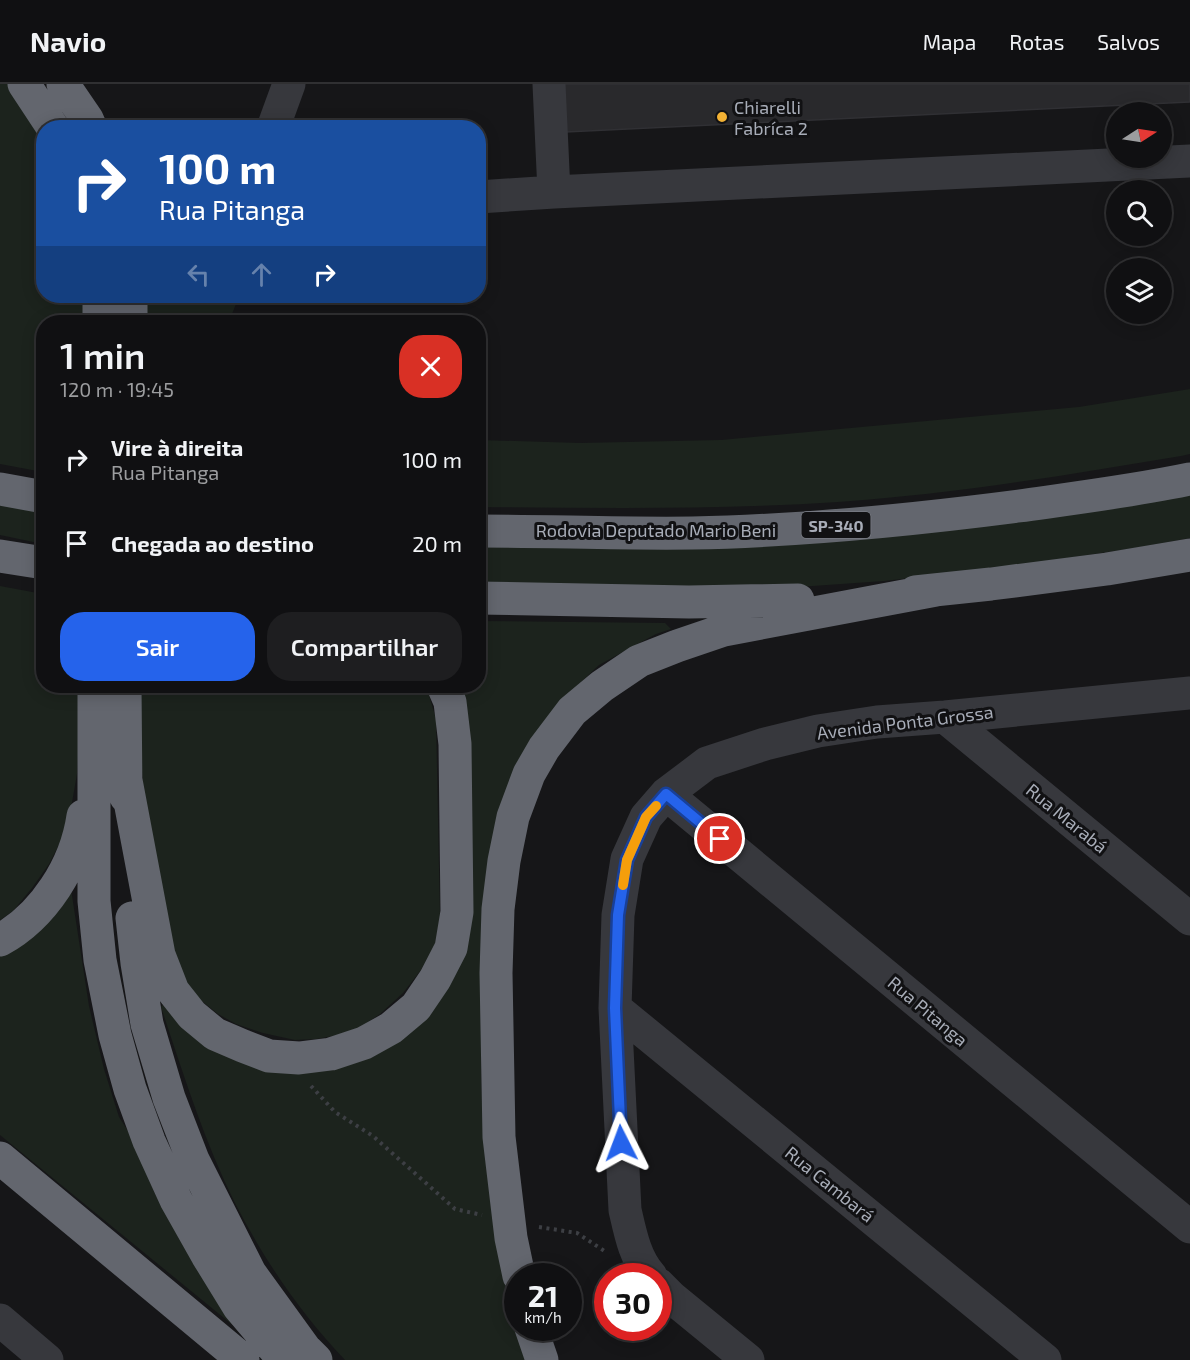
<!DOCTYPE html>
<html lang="pt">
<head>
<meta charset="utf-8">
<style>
	:root { --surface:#101012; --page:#1e1e20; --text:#f1f3f6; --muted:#9c9d9f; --line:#303032; --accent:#2563eb }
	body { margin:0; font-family:"Exo 2",sans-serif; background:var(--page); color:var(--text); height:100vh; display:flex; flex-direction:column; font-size:22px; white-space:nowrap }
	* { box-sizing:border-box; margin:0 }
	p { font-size:20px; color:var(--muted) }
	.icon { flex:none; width:33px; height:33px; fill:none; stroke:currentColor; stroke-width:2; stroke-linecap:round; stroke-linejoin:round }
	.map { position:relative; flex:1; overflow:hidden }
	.drawer { position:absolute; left:36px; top:231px; width:450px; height:378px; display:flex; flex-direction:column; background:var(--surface); border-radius:24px; box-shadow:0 3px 15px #0003,0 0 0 2px var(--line) }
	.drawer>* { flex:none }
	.guide { position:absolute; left:36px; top:36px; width:450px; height:183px; border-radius:24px; box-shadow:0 3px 15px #0003,0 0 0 2px var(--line); background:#1a4fa0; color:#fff; overflow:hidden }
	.needle { width:39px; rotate:78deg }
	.buttons { position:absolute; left:1106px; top:18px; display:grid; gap:12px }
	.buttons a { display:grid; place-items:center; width:66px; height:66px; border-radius:50%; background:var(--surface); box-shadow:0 3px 15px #0003,0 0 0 2px var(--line); font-size:30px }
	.speed { position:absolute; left:504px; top:1179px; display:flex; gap:12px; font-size:30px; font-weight:700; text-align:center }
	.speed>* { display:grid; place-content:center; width:78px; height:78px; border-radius:50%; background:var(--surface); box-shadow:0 3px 15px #0003,0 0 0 2px var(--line); line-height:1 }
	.speed small { font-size:15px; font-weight:400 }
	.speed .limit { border:9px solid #d22; background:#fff; color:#111 }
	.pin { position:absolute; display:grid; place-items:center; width:51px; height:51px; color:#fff; margin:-26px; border:3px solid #fff; border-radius:50%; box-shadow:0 2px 6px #0007 }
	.me { position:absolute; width:66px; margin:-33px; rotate:357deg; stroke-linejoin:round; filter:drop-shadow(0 0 4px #0008) }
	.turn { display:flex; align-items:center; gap:21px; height:126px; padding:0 24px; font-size:27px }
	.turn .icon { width:78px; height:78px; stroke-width:2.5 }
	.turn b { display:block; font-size:42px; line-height:51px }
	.lanes { display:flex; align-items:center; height:57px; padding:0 24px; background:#0003; justify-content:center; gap:30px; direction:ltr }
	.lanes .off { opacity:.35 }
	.round { display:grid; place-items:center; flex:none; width:63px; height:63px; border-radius:24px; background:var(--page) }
	.overview { display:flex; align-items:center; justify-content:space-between; height:102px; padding:0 24px }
	h1 { font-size:36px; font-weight:600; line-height:45px }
	.primary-button { display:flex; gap:12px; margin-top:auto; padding:12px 24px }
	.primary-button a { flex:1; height:69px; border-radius:24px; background:var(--accent); color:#fff; font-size:24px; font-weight:600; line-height:69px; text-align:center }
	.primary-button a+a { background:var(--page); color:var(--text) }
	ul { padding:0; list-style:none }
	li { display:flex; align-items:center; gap:18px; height:84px; padding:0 24px }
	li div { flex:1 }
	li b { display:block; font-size:22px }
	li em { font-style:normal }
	header { display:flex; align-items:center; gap:36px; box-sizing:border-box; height:84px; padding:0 30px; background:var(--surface); border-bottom:2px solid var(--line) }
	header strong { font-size:28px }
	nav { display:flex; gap:33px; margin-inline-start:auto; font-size:21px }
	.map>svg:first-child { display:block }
</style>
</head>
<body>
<header>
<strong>Navio</strong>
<nav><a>Mapa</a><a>Rotas</a><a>Salvos</a></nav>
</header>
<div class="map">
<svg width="1190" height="1276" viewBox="0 0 1190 1276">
	<rect width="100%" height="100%" fill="#161618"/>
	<!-- green -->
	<path fill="#1c231d" d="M 0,0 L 9,0 L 43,52 L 44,212 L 87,212 L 88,238 L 44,238 L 43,388 L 0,380 Z
		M 147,212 L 239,212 L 229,238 L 146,238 Z
		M 1190,305 L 1190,370 L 1181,372 C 1068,391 953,410 838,418 C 718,426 598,424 479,423 L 479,356 L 580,359 L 721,356 L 1079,323 Z
		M 1190,408 L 1190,454 L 1135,464 L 999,484 L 884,497 L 784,504 L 479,499 L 479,460 Z
		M 0,421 L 43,427 L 43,460 L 0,451 Z
		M 0,502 L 43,510 L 44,602 L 82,602 L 77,690 L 71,724 L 64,751 L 49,780 L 32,804 L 13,827 L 0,836 Z
		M 479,537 L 665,539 L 671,545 L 656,550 L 599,581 L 576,603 L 486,816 L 481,974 L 482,1021 L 485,1070 L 498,1169 L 508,1215 L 525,1276 L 345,1276 C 301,1230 264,1176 235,1119 C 204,1057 183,989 161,923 L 167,916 L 267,981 L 436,918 L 454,602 L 478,602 Z
		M 139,602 L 424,602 L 429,611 L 436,635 L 440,833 L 435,860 L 421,886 L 403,909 L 380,930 L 359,944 L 338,951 L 316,955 L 295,956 L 263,949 L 236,940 L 218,930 L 198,914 L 183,894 L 168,865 L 148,779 L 141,672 Z
		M 71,805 L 89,922 L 104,985 L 119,1033 L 135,1058 L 240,1247 L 0,1051 L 0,868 Z"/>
	<!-- building -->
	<path fill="#29292c" stroke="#303034" stroke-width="1.5" d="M 564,0 L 1190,0 L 1190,18 L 566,48 Z"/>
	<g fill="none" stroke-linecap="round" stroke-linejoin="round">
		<!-- path -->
		<path stroke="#3d3f44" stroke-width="4" stroke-dasharray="3 4.5" stroke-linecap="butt" d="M 311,1002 L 335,1028 L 373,1052 L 455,1125 L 482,1131
			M 539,1143 L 577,1149 L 606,1168"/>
		<!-- minor -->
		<path stroke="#37383d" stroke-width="33" d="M 549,0 L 554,108
			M 273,44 L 289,0
			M 478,113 L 554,108 L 1190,77
			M 945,633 L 1190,835
			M 666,710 L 1190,1143
			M 615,924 L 1045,1276
			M 651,1192 C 635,1175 630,1148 625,1126 L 615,924 L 618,831 L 627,775 L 646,733 L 666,710 L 707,679 L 765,660 L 818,647 L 877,638 L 945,633 L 1190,609
			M 658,1200 L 671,1213 L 748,1276
			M 0,1236 L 47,1276"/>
		<!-- highway -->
		<path stroke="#63666e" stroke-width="33" d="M 24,0 L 53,44
			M 63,0 L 87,35 L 91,44
			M 99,212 L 99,238
			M 131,238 L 131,212
			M 0,405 L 44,413
			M 478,447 C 550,447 621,450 692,449 C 802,447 911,436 1019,422 C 1076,414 1133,407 1190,395
			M 0,472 L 44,479
			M 915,508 L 991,500 L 1107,485 L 1190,471
			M 478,514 L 689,518 L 798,516
			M 94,602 L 94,817 L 100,876 L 115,951 L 130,1005 L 149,1057 L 176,1116 L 207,1171 L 239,1223 L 284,1276
			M 125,602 L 126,713
			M 125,691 L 159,871 L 173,907 L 192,931 L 215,950 L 243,962 L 269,972 L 299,974 L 331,970 L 364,959 L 391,944 L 416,923 L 435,895 L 451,864 L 457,828 L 455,660 L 450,618 L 443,602
			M 132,834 L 137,879 L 147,940 L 169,1014 L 193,1076 L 250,1189 L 305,1265 L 316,1276
			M 0,856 C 44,832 76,781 83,732
			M 0,1074 L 243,1276
			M 519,1192 L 511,1154 L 499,1053 L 496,889 L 498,825 L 504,777 L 513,733 L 529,690 L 544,664 L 572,627 L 602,602 L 639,577 L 677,562 L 724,546 L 936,506
			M 531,1244 L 542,1276"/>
	</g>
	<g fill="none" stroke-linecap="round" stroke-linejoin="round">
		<!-- route casing -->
		<g stroke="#184099" stroke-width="15">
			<path id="route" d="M 621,1059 L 615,924 L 618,831 L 627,776 L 646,733 L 666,710 L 720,755"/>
		</g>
		<!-- route -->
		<use href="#route" stroke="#2563eb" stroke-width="10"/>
		<!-- slow -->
		<path stroke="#f59e0b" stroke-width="10" d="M 623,801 L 627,776 L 646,733 L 656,722"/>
	</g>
	<!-- markers -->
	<circle fill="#f2b134" stroke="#111113" stroke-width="2" cx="722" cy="33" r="6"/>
	<g text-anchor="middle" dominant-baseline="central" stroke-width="6" stroke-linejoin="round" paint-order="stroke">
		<!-- shield labels -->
		<rect fill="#111113" stroke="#7b7e86" stroke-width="1.5" x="801.5" y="428" width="69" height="26" rx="4.5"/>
		<g font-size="16" font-weight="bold" fill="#a8adb8">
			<text x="836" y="441">SP-340</text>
		</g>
		<!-- poi labels -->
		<g font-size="18" fill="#a8adb8" stroke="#111113" text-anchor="start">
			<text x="734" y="23">Chiarelli<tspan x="734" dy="21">Fabríca 2</tspan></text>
		</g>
		<!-- street labels -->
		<g font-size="18" fill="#a8adb8" stroke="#111113">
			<text x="656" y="446">Rodovia Deputado Mario Beni</text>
			<text transform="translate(905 638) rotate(-7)">Avenida Ponta Grossa</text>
			<text transform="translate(1067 734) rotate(39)">Rua Marabá</text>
			<text transform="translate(928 927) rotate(40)">Rua Pitanga</text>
			<text transform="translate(830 1100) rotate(39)">Rua Cambará</text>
		</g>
	</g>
</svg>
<div class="buttons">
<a><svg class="needle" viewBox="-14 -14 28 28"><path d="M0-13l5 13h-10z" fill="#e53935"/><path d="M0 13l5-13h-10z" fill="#9c9d9f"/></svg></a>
<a><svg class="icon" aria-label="search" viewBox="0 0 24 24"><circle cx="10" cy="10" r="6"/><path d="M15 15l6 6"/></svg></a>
<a><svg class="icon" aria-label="layers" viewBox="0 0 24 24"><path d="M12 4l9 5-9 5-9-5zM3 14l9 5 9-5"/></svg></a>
</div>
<div class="speed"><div>21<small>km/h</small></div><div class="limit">30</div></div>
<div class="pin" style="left:720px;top:755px;background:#d93025"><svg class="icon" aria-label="arrive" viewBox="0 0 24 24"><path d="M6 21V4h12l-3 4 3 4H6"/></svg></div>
<svg class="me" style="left:621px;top:1059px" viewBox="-20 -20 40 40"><path d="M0-17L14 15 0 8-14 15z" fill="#2563eb" stroke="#fff" stroke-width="4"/></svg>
<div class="guide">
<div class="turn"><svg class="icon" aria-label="right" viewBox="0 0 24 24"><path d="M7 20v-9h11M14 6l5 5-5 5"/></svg><div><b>100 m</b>Rua Pitanga</div></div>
<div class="lanes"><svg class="icon off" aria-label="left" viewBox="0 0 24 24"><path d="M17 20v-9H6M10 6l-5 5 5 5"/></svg><svg class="icon off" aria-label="ahead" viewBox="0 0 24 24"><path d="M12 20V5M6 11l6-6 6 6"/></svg><svg class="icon" aria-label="right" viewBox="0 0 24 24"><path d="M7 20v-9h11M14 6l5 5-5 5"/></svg></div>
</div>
<section class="drawer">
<div class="overview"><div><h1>1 min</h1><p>120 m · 19:45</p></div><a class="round" style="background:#d93025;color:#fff"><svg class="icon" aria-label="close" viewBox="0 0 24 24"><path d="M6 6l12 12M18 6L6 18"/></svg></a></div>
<ul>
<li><svg class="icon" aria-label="right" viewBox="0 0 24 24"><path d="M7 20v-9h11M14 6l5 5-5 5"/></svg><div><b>Vire à direita</b><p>Rua Pitanga</p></div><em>100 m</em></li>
<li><svg class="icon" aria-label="arrive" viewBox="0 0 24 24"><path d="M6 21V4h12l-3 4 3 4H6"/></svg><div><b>Chegada ao destino</b></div><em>20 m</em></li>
</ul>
<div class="primary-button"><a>Sair</a><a>Compartilhar</a></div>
</section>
</div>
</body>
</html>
